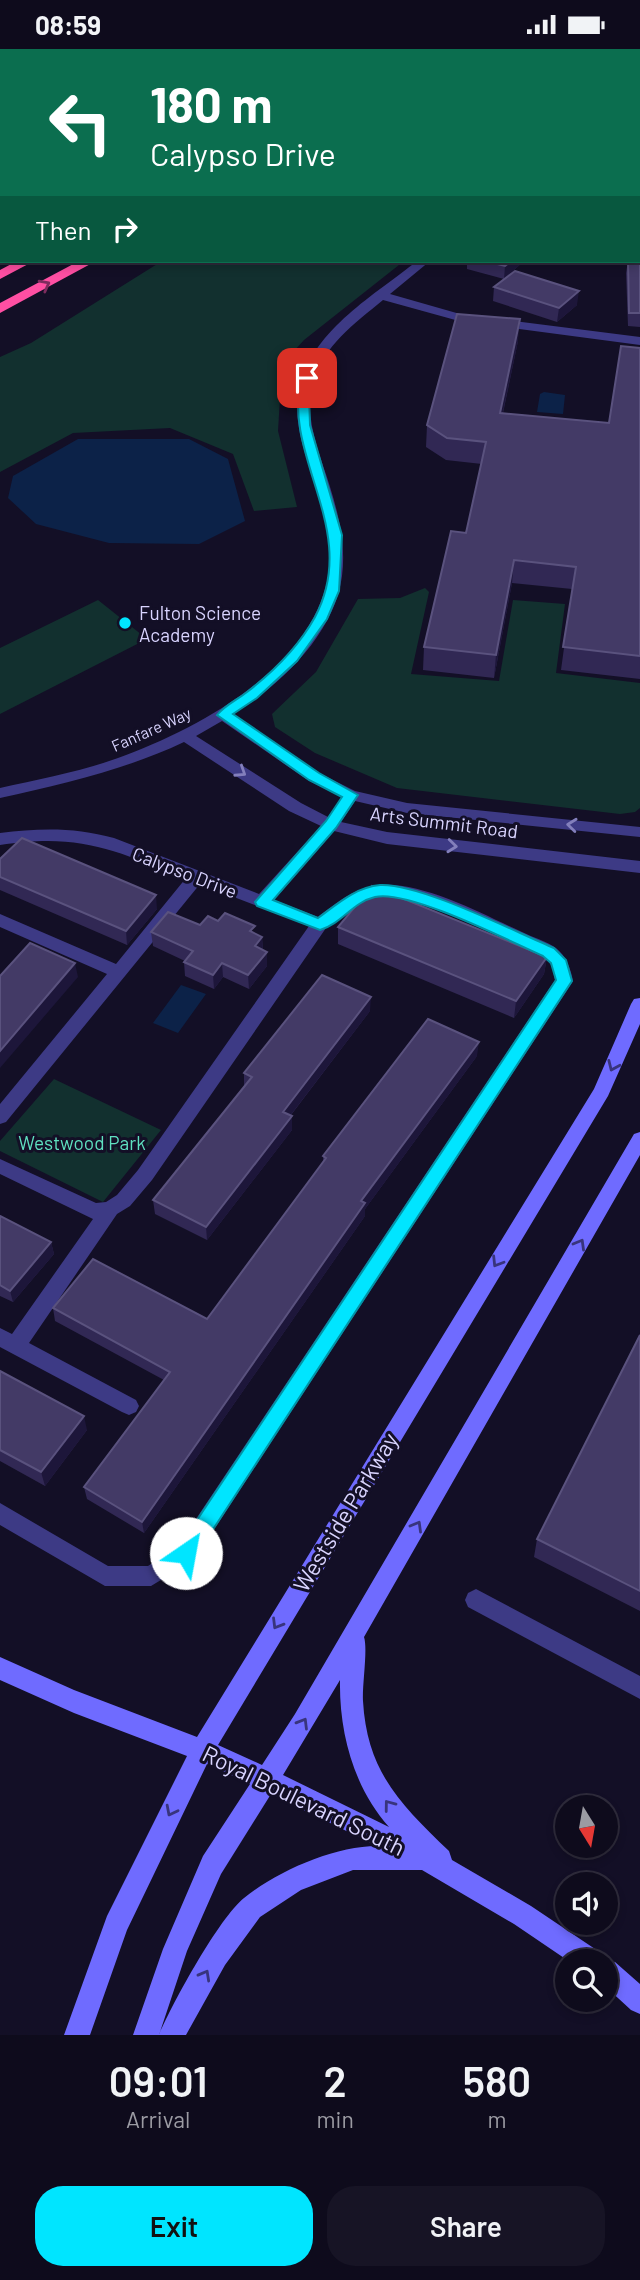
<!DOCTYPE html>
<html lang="en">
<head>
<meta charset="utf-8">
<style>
	:root { --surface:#0e0b1c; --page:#171425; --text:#f1f3f6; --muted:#9b9ba3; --line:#2e2b3b; --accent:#00e5ff }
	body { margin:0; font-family:Barlow,sans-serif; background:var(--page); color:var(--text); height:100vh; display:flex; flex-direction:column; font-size:26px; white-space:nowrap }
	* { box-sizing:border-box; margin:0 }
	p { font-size:23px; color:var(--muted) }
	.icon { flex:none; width:38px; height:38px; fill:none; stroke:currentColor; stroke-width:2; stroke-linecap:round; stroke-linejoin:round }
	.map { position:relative; height:1986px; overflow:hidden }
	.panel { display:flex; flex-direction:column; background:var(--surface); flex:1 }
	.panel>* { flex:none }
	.top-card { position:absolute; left:0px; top:0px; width:640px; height:214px; box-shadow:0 4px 10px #0003,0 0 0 2px var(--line); background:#0b6e4f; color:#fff; overflow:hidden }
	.needle { width:46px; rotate:169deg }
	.tools { position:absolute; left:555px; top:1746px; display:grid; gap:14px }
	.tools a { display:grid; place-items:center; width:63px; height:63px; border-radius:50%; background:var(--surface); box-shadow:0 4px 10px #0003,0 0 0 2px var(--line); font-size:35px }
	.pin { position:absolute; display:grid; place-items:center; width:60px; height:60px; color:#fff; margin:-30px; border-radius:14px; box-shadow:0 4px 10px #0006 }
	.me { position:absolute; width:77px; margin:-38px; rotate:33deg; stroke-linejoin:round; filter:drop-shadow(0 0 5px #0008) }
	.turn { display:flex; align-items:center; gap:24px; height:147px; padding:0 35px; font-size:32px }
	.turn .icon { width:91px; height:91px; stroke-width:2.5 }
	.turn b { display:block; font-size:49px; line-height:60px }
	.then { display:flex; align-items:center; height:66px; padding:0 35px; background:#0003; gap:14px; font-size:26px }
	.eta { display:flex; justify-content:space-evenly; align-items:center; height:119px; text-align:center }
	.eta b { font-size:42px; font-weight:600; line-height:49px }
	.button { display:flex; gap:14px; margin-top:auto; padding:14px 35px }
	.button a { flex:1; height:80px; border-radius:28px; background:var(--accent); color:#111; font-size:28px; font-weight:600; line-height:80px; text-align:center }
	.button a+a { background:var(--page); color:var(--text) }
	.status { display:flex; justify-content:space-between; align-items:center; height:49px; padding:0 35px; background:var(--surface); direction:ltr }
	.status svg { height:19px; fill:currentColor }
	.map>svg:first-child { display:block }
</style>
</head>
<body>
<div class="status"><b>08:59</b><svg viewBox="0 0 49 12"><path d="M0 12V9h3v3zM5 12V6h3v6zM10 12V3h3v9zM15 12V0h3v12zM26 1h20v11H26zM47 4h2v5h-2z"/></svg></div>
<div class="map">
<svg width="640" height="1986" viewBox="0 0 640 1986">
	<rect width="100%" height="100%" fill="#130f26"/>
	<!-- green -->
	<path fill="#12302f" d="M 162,212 L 404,212 L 304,291 L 282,315 L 278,382 L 297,458 L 254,462 L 233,405 L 170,379 L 73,384 L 0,423 L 0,308 L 31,294 Z
		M 425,539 L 429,543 L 411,625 L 499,632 L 513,551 L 565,555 L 556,624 L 640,634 L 640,759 L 635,763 L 620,765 L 397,739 L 315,704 L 275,678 L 272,665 L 316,623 L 358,550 L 400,549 Z
		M 98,551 L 147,590 L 0,665 L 0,599 Z
		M 54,1030 L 161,1081 L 103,1153 L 0,1102 L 0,1092 Z"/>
	<!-- water -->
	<path fill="#0c2248" d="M 544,343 L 565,346 L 563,365 L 537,363 L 540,345 Z
		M 78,390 L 189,390 L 228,410 L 245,472 L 199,495 L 109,494 L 36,475 L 8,449 L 13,427 Z
		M 181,936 L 206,945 L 178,984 L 153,974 Z"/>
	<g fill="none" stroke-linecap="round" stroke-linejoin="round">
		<!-- street -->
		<path fill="#3d3a85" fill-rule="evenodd" d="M 639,59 L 640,59 L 640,65 L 639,65 Z
			M 417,212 L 430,212 L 390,245 L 460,265 L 640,288 L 640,296 L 459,272 L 383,251 C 354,275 324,296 313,334 C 303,369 320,405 330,438 C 339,467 346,496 342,527 C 335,584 280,637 233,665 L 319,724 L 355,742 L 407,754 L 640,778 L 640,788 L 407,764 L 355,752 L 341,773 L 387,783 L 640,812 L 640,824 L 387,795 L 334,782 L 274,851 L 318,868 C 336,854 356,838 380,836 C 424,833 482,865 522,883 C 532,888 546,892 556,899 C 566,907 571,920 573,932 L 194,1511 L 151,1537 L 105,1537 L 0,1476 L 0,1454 L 108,1517 L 148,1517 L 178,1497 L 555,931 L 552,917 L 543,907 C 504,889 412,837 371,850 C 354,855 340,868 326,879 L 152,1131 L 130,1157 L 117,1165 L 29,1294 L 136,1351 L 139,1357 L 136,1363 L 129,1366 L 122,1363 L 0,1298 L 0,1279 L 12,1285 L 93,1170 L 0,1125 L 0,1110 L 96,1154 L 106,1153 L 117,1146 L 138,1121 L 309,877 L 200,835 L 6,1073 L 0,1075 L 0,1055 L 107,925 L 0,878 L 0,865 L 116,915 L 186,829 C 112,801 81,784 0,796 L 0,784 C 39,779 75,778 114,789 L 259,845 L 321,777 L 289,762 L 184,693 C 125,721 63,735 0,749 L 0,739 C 39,730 80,723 118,709 C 210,676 345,601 329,485 C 322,436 287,385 300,336 C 315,279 375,246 417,212 ZM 222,672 L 309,732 L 342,748 L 328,768 L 301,754 L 196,687 Z
			M 476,1540 L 640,1627 L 640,1650 L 468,1558 L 465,1551 L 468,1544 Z"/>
		<!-- secondary -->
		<path fill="#6f6bff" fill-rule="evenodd" d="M 406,0 L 421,0 L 423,2 L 407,2 Z
			M 465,0 L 480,0 L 482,2 L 466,2 Z
			M 639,37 L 640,37 L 640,43 L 639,43 Z
			M 639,52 L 640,52 L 640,59 L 639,59 Z
			M 640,949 L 640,975 L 608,1047 L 218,1696 L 262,1716 L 295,1665 L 634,1085 L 640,1083 L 640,1106 L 364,1588 C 368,1600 362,1636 363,1652 C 367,1723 401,1756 449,1802 L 452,1811 L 531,1857 L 601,1904 L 603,1911 L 615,1913 L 640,1935 L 640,1965 L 631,1961 L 606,1938 L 606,1913 L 570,1913 L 514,1875 L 422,1821 L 353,1821 L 301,1841 L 260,1868 L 225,1916 L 186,1986 L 159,1986 C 172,1955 219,1869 244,1849 C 277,1822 335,1797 377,1797 L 271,1745 L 221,1825 L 187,1902 L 159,1986 L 133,1986 L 163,1900 L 203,1807 L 250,1735 L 207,1715 L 127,1881 L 90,1986 L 64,1986 L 107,1867 L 187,1707 L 74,1664 L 0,1631 L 0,1608 L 74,1641 L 197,1688 L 594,1040 L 631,955 L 634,950 ZM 340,1631 C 339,1684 354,1739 389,1778 L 283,1726 Z"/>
		<!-- highway -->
		<path fill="#ff4fa3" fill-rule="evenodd" d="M 370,0 L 383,0 L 368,2 Z
			M 418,0 L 430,0 L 416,2 Z
			M 17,212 L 34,212 L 0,230 L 0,221 Z
			M 79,212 L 96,212 L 0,264 L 0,254 Z"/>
	</g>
	<!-- wall -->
	<path fill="#312854" d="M 2,22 L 2,66 L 0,65 L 0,23 Z
		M 640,208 L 640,278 L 628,277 L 626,224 L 628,212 L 639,212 Z
		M 467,212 L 524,212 L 504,230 L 467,220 Z
		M 494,238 L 577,256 L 557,273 L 493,252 Z
		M 518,292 L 503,364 L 609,374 L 640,299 L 640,630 L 561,621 L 572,540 L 512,534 L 494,629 L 423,621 L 424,598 L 466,484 L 482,415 L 446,411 L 426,398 L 427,376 Z
		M 0,810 L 157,860 L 127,896 L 0,841 Z
		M 218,872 L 262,888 L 263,901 L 267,917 L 249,940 L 223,928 L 214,940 L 185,927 L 184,913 L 185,912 L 153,897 L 151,883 L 200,876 Z
		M 338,878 L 547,908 L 544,925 L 514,969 L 338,895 Z
		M 370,962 L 291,1066 L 292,1081 L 207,1191 L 155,1165 L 153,1151 L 244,1038 L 244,1024 Z
		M 477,1007 L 365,1160 L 365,1167 L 144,1484 L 87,1450 L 84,1438 L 164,1331 L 55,1272 L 53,1259 L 207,1270 L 323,1114 L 323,1107 Z
		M 0,1167 L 51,1193 L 54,1205 L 13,1253 L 0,1247 Z
		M 640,1286 L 640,1562 L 534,1508 L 537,1490 Z
		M 0,1322 L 87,1381 L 45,1437 L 0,1412 Z"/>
	<!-- shaded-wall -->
	<path fill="#1d163a" d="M 511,212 L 524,212 L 504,230 L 505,217 Z
		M 579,242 L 577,256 L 557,273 L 559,259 Z
		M 520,270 L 518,292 L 498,386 L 500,364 Z
		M 514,511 L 512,534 L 494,629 L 496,606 Z
		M 156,846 L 157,860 L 127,896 L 126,882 Z
		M 262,888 L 263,902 L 255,897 Z
		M 267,903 L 267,917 L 249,940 L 248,926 Z
		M 547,908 L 544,925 L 514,969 L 516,952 Z
		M 75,914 L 78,928 L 0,1019 L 0,1002 Z
		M 222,914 L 223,928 L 214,940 L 213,926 Z
		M 371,948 L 370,962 L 283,1076 L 283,1063 Z
		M 479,993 L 477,1007 L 365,1160 L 365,1167 L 144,1484 L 142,1473 L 361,1152 Z
		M 292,1067 L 292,1081 L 207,1191 L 206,1178 Z
		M 51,1193 L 54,1205 L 13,1253 L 10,1242 Z
		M 84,1367 L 87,1381 L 45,1437 L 41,1423 Z"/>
	<!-- building -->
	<path fill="#433a66" stroke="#5a527e" stroke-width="2" d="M 35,0 L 114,0 L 112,2 L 32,2 Z
		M 2,22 L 2,44 L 0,43 L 0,23 Z
		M 640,71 L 640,107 L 639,108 L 639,72 Z
		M 640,208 L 640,264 L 629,264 L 628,212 L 639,212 Z
		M 485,212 L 511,212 L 505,217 Z
		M 515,222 L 579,242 L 559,259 L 494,238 Z
		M 457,265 L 520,270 L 500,364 L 609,374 L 621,297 L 640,299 L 640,607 L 563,598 L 576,518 L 514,511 L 496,606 L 424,598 L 451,482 L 466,484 L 486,393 L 447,389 L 427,376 Z
		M 22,789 L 156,846 L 126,882 L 0,828 L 0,810 Z
		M 372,837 L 547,908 L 516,952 L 338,878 Z
		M 168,863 L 200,876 L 208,867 L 218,872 L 225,864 L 255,877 L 250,882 L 262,888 L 255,897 L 267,903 L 248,926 L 222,914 L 213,926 L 184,913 L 193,902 L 151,883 Z
		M 30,894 L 75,914 L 0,1002 L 0,927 Z
		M 322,926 L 371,948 L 283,1063 L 292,1067 L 206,1178 L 153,1151 L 252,1028 L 244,1024 Z
		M 428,970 L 479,993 L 361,1152 L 365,1154 L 142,1473 L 84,1438 L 170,1323 L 53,1259 L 93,1210 L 207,1270 L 326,1109 L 323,1107 Z
		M 0,1167 L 51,1193 L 10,1242 L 0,1236 Z
		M 640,1286 L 640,1542 L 537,1490 Z
		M 0,1322 L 84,1367 L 41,1423 L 0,1401 Z"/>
	<!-- one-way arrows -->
	<defs><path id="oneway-chevron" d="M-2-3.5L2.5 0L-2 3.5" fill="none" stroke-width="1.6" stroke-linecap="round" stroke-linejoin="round" transform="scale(1.75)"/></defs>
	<use stroke="#7d2c5e" href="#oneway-chevron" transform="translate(45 236) rotate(-28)"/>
	<g stroke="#837fbc">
		<use href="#oneway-chevron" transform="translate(241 723) rotate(33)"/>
		<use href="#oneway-chevron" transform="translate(572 776) rotate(-174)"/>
		<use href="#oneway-chevron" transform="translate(452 797) rotate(6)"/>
	</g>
	<g stroke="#38347d">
		<use href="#oneway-chevron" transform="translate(613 1017) rotate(114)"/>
		<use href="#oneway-chevron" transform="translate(580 1195) rotate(-60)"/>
		<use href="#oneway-chevron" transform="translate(497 1213) rotate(122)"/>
		<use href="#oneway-chevron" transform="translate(417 1477) rotate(-60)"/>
		<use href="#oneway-chevron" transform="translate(277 1575) rotate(121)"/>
		<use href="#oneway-chevron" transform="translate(303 1674) rotate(-59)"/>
		<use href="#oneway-chevron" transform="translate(389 1756) rotate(-127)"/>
		<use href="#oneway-chevron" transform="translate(171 1762) rotate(117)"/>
		<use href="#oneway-chevron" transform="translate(205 1926) rotate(-61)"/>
	</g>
	<!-- route -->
	<path fill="#00e5ff" stroke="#0095a6" stroke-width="2" d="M 307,326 L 312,329 L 309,346 L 310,376 L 342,486 L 339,542 L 327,570 L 297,612 L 257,649 L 233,665 L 319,724 L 358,746 L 336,779 L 273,851 L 318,869 C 337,855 356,838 380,836 C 420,834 513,882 554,899 L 566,911 L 572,932 L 193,1511 L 186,1513 L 179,1511 L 176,1504 L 179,1498 L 556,931 L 551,914 L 543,907 C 509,892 408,840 375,848 C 353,853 341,875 320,881 L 257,857 L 255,853 L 326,772 L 342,748 L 309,731 L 217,666 C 225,656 237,651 247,643 C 273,623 299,597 315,568 C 361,481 282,410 301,329 Z"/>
	<!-- markers -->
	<circle fill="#00e5ff" stroke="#130f26" stroke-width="2.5" cx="125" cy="574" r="7"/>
	<g text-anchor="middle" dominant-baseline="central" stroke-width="6" stroke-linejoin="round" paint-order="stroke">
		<!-- far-street labels -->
		<g font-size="16" fill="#d9d4ff" stroke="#130f26">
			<text transform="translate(151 680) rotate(-24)">Fanfare Way</text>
		</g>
		<!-- poi labels -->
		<g font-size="19" fill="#d9d4ff" stroke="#130f26" text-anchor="start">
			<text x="139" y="563">Fulton Science<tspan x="139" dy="22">Academy</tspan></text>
		</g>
		<!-- street labels -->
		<g font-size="19" fill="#d9d4ff" stroke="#130f26">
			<text transform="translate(444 773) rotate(7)">Arts Summit Road</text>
			<text transform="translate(185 823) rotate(21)">Calypso Drive</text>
		</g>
		<!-- park labels -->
		<g font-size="19" fill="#5fe0c0" stroke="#130f26">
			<text x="82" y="1093">Westwood Park</text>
		</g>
		<!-- near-street labels -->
		<g font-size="23" fill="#d9d4ff" stroke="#130f26">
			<text transform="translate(345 1463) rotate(-59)">Westside Parkway</text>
			<text transform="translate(304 1751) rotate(26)">Royal Boulevard South</text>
		</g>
	</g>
</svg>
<div class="tools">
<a><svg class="needle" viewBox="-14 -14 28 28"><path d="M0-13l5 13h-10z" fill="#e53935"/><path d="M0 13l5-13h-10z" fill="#9b9ba3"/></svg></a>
<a><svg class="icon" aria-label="sound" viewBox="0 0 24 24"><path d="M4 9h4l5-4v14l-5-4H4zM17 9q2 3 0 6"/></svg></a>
<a><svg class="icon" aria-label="search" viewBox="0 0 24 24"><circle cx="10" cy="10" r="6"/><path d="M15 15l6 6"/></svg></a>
</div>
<div class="pin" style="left:307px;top:329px;background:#d93025"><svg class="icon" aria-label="arrive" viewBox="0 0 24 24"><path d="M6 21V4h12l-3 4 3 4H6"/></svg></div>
<svg class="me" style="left:186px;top:1504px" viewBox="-20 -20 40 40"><circle r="19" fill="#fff"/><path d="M0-13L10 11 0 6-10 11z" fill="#00e5ff"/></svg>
<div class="top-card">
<div class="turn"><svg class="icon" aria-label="left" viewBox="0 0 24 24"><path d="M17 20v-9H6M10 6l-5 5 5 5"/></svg><div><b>180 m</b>Calypso Drive</div></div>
<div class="then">Then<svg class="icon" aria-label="right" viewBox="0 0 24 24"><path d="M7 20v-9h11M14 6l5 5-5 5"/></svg></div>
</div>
</div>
<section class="panel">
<div class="eta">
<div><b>09:01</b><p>Arrival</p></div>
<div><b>2</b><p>min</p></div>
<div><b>580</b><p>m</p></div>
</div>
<div class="button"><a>Exit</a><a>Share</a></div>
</section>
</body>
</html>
